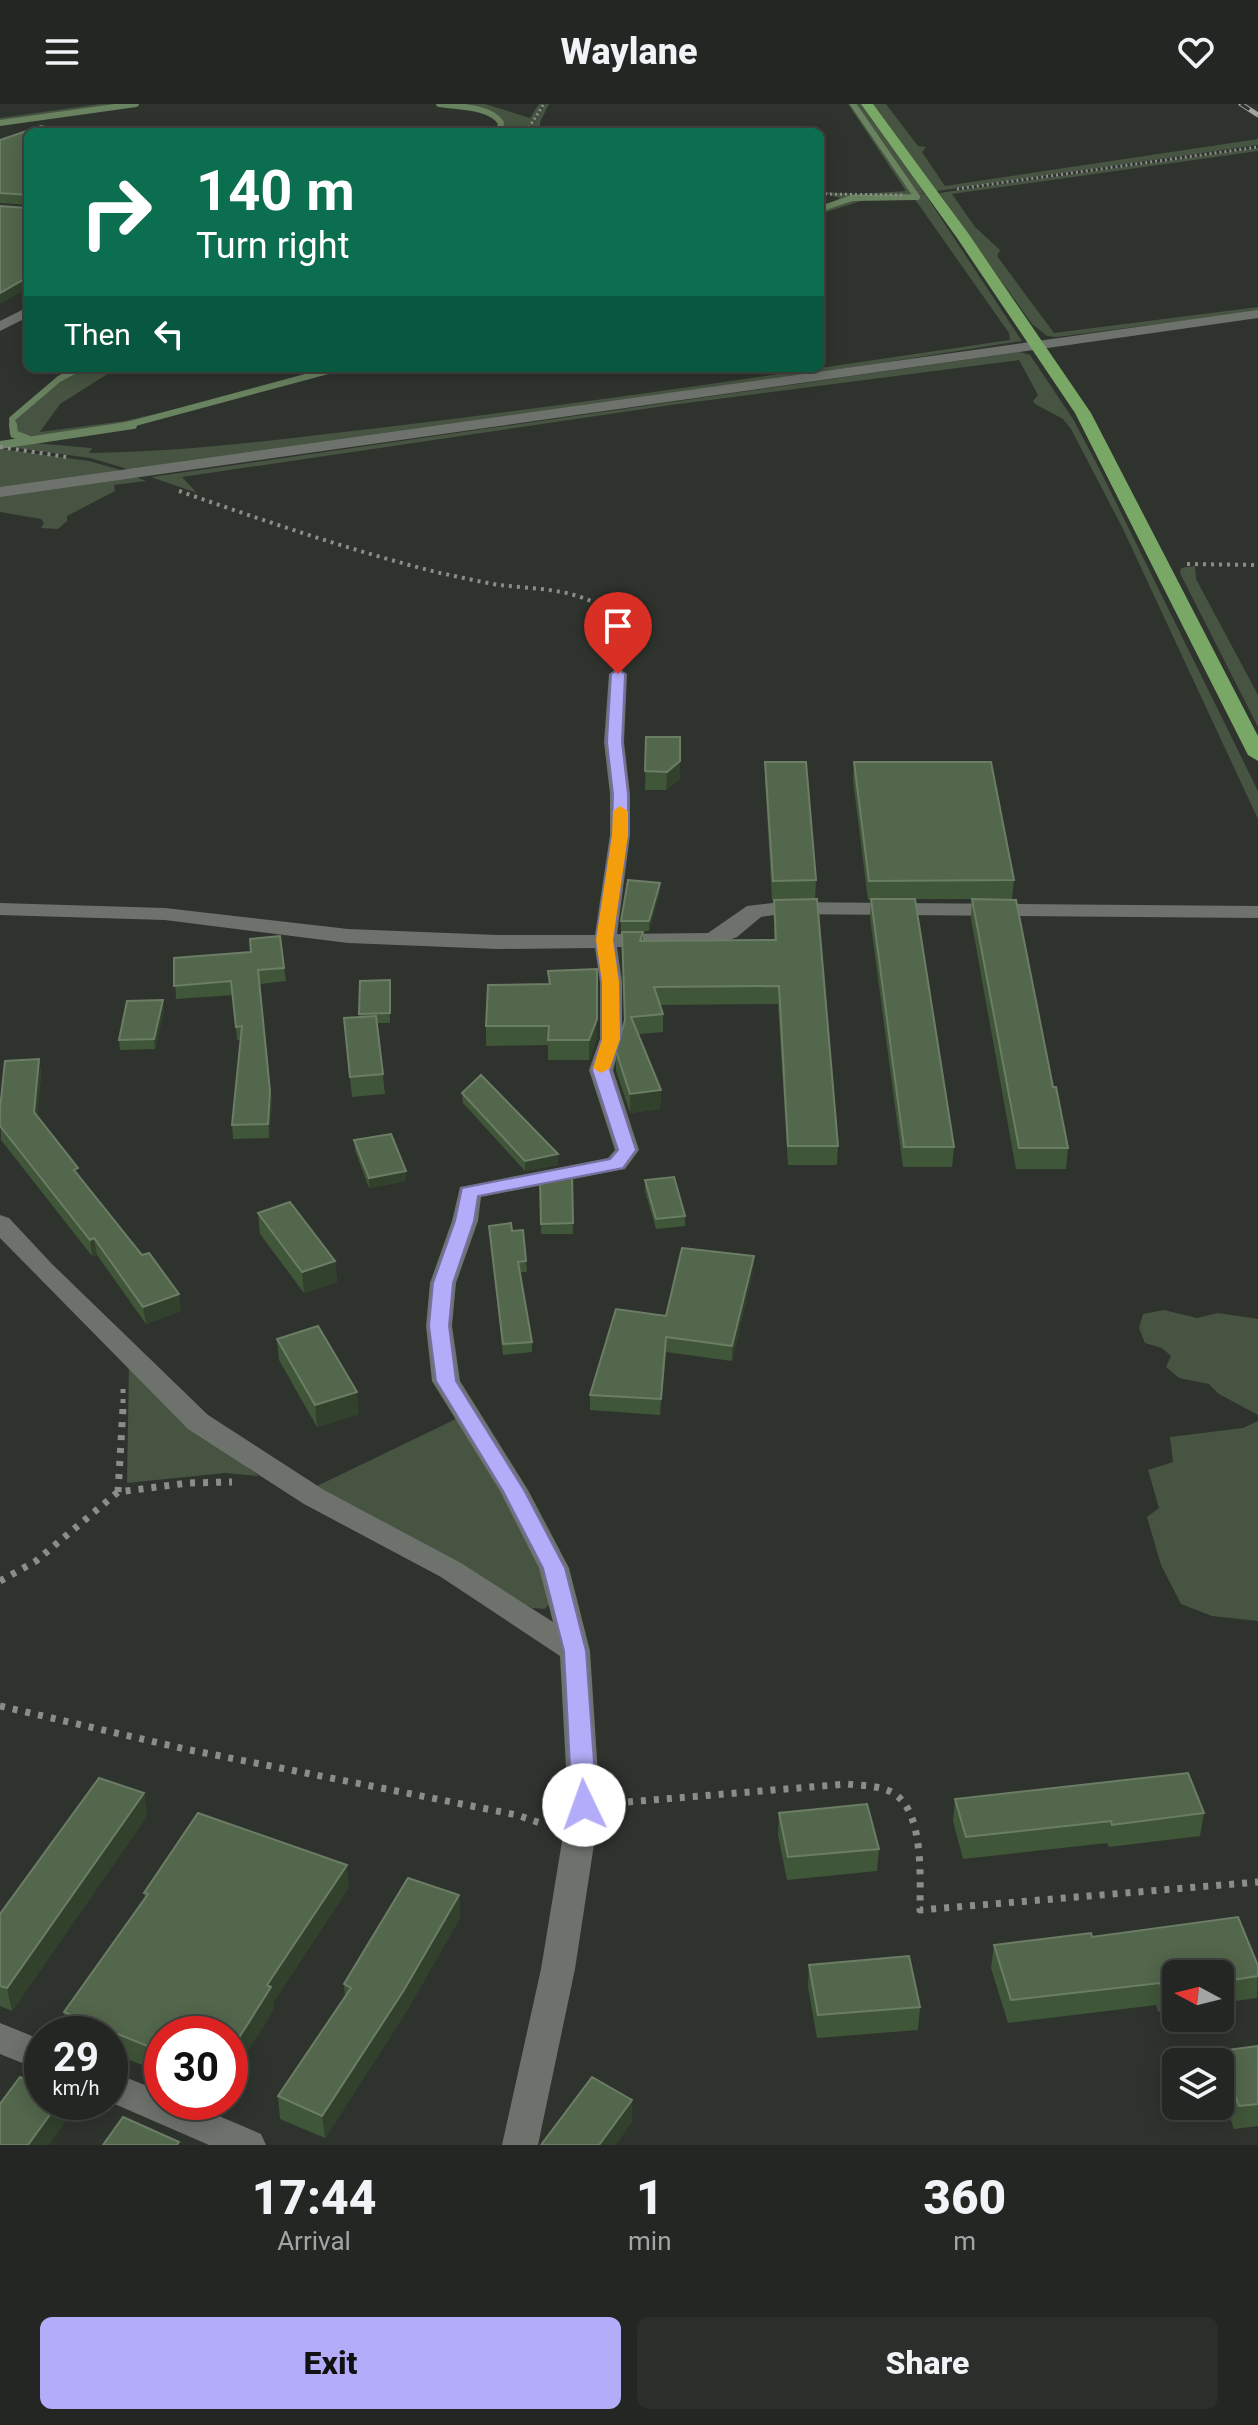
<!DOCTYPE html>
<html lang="en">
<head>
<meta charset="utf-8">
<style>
	:root { --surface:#232622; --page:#2b2e2a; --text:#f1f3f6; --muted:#a3a5a5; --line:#404340; --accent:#b3adf9 }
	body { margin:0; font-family:Roboto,sans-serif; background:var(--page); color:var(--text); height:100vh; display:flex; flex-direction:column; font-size:30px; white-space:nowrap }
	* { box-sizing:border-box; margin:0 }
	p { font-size:26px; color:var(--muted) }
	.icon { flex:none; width:44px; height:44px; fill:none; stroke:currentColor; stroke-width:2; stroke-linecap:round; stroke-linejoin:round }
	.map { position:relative; height:2041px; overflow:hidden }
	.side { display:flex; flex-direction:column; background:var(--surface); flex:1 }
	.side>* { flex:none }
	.top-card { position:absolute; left:24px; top:24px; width:800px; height:244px; border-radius:12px; box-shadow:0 4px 20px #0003,0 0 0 2px var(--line); background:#0b6e4f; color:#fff; overflow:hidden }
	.needle { width:52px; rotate:277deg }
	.buttons { position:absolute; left:1162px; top:1856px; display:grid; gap:16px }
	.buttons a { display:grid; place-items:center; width:72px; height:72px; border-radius:12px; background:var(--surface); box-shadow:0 4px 20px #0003,0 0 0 2px var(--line); font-size:40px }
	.speed { position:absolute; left:24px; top:1912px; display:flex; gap:16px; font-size:40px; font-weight:700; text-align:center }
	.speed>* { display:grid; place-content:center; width:104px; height:104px; border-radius:50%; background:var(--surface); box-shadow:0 4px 20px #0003,0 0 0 2px var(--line); line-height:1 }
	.speed small { font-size:20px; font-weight:400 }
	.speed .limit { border:12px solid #d22; background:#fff; color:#111 }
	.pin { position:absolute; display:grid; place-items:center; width:68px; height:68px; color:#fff; margin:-82px -34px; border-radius:50% 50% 50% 0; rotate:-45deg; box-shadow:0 0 8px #0007 }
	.pin .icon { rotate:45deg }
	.me { position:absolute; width:88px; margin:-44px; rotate:357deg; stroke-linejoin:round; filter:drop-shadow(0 0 6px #0008) }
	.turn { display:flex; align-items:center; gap:28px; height:168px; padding:0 40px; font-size:36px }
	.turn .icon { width:104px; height:104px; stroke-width:2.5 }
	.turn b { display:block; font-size:56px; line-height:68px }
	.then { display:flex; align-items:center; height:76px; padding:0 40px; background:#0003; gap:16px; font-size:30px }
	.eta { display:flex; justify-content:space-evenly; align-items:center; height:136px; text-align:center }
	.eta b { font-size:48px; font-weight:800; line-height:56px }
	.cta { display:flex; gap:16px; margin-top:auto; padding:16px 40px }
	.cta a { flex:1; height:92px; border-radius:12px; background:var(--accent); color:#111; font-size:32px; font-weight:800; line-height:92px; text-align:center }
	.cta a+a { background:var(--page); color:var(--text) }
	header { display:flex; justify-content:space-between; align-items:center; height:104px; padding:0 40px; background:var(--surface); font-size:36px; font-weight:800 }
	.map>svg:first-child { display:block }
</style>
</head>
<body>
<header><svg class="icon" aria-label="menu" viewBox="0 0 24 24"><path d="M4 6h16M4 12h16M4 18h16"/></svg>Waylane<svg class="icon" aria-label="heart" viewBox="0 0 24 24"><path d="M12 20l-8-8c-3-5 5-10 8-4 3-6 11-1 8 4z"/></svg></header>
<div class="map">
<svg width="1258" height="2041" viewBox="0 0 1258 2041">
	<rect width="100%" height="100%" fill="#2f332e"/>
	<!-- green -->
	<path fill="#465441" d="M 100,0 L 133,0 L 0,19 L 0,14 Z
		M 441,0 L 485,0 L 530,14 L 539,0 L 544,0 L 531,25 L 545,0 L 549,0 L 540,18 L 540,28 L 500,28 L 502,19 L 498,13 L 480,6 Z
		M 848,0 L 863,0 L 905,57 L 924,89 L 919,90 L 925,90 L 1022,237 L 861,262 L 131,366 L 90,354 L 2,342 L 67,330 L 33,339 L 92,344 L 89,349 C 195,348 298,333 403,321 C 606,296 808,266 1010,236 L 1009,229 L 914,94 L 919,93 L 860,8 L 916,93 L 856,94 L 864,96 L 820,110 L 820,106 L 853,94 L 820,105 L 840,94 L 820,88 L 858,90 L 906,87 Z
		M 872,0 L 886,0 L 918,42 L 926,43 L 922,48 L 945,82 L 1258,35 L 1258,41 L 937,87 Z
		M 1258,44 L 1258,47 L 952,90 L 975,123 L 1000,146 L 997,152 L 1054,229 L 1258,203 L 1258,207 L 1057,233 L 1047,232 L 1032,220 L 939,89 Z
		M 1020,248 L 1030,251 L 1073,315 L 1099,364 L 1258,687 L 1258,715 L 1123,425 L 1071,325 L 1063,315 L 1035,300 L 1033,297 L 1038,291 L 1019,256 L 671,301 L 182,373 L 197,389 L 151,373 Z
		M 81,264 L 117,264 L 60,300 L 40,328 L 124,317 L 230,293 L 128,322 L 29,334 L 15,330 L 12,320 C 15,308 67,269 81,264 Z
		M 0,345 L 89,357 L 121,366 L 0,385 Z
		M 136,373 L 146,377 L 114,381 L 115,387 L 67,412 L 67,417 L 58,425 L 41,424 L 44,419 L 41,415 L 0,408 L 0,391 Z
		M 1195,462 L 1196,475 L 1258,591 L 1258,623 L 1180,469 L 1181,464 Z
		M 1164,1206 L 1197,1214 L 1218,1209 L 1258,1215 L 1258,1311 L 1219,1290 L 1209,1280 L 1179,1274 L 1166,1263 L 1171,1252 L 1162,1244 L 1145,1239 L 1139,1224 L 1143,1210 Z
		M 129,1260 L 181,1314 L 259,1372 L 225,1369 L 127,1379 Z
		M 460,1313 L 506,1386 L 553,1495 L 545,1505 L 532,1504 L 315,1383 Z
		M 1258,1317 L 1258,1517 L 1212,1512 L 1181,1500 L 1161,1461 L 1147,1413 L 1159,1404 L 1148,1366 L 1173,1358 L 1170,1333 L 1243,1324 Z"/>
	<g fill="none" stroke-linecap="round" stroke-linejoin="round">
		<!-- stream-far1 -->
		<path stroke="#69825f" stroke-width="6" d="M 439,0 C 458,3 490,2 501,19 L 499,28
			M 0,19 L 136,0
			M 820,105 L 852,94 L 917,93 L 853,0
			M 13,323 L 12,315 L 59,275 L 79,264
			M 120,323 L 339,264"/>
		<!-- stream -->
		<path stroke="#69825f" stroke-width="8" d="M 13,321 L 14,330 L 27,335
			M 0,341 L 133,321"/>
		<!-- path-far3 -->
		<path stroke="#8a8d89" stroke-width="3" stroke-dasharray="2 3" stroke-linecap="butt" d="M 526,28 L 544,0
			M 957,85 L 1258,43
			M 820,90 L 903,91"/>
		<!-- path-far2 -->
		<path stroke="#8a8d89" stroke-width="4" stroke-dasharray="3 5" stroke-linecap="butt" d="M 0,343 L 67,353
			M 179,387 C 265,417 352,447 440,469 C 460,473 480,478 500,481 C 532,485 571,484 600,502 C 618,513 622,530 620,549
			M 1187,460 L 1258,461"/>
		<!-- path-far1 -->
		<path stroke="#8a8d89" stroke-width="5" stroke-dasharray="4 6" stroke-linecap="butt" d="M 123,1285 L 123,1306"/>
		<!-- path -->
		<path stroke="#8a8d89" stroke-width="7" stroke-dasharray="5 8" stroke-linecap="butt" d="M 118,1388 L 123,1304
			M 0,1477 L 36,1457 L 118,1388 L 188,1379 L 232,1378
			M 0,1602 L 185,1645 L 517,1711 L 546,1721
			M 615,1699 L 847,1680 C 863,1682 883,1681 896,1691 C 924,1711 920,1775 920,1806 L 1258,1778"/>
		<!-- street -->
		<path fill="#6e726c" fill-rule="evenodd" d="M 28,203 L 28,213 L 0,227 L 0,217 Z
			M 618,564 L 627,570 L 624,638 L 630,690 L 630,731 L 617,830 L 708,829 L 747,802 L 781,798 L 1258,802 L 1258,814 L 781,810 L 761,813 L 737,833 L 712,843 L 617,843 L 622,878 L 622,935 L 613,966 L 639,1046 L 625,1065 L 481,1093 L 478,1117 L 456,1179 L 452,1222 L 460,1277 L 528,1386 L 569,1464 L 590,1547 L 600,1701 L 575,1865 L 538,2041 L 502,2041 L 541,1865 L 568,1701 L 560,1552 L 441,1473 L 304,1400 L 188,1325 L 0,1134 L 0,1111 L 9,1114 L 52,1160 L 208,1311 L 324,1386 L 461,1459 L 553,1518 L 539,1464 L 500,1387 L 432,1277 L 426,1222 L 430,1179 L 452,1117 L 460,1083 L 608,1054 L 615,1046 L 589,966 L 600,935 L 600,878 L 595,844 L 497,845 L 348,839 L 165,816 L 0,811 L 0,799 L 165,804 L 348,825 L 497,831 L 595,831 L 610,731 L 610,690 L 604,638 L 609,570 Z
			M 0,1919 L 42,1936 L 42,1967 L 0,1950 Z
			M 110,1967 L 162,1988 L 162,1998 L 186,1998 L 261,2030 L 266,2041 L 209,2041 L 110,1998 Z"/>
		<!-- secondary -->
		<path fill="#6e726c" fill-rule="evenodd" d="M 1258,206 L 1258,214 L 0,393 L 0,383 Z"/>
		<!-- primary -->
		<path fill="#79a765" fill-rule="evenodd" d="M 861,0 L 873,0 L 968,129 L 1091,309 L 1258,632 L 1258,657 L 1248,651 L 1075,309 L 957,134 Z"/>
		<!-- rail casing -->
		<g stroke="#a1a4a0" stroke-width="5">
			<path id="rail" d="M 1241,0 L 1258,11"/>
		</g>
		<!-- rail -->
		<use href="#rail" stroke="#2f332e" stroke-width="3" stroke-dasharray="10" stroke-linecap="butt"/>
	</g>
	<!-- wall -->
	<path fill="#405638" d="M 28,28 L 28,101 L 0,99 L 0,36 Z
		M 646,633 L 680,633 L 680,675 L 666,686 L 645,686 Z
		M 765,658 L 816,776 L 815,795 L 772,796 L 765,676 Z
		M 854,658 L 1014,776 L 1012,795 L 915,795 L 954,1043 L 952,1063 L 903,1063 L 870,814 L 871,796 L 868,796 L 853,676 Z
		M 660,788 L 649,827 L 621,827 L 621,817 Z
		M 972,795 L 1068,1044 L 1066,1065 L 1016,1065 L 971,815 Z
		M 774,796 L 838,1042 L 837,1061 L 788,1061 L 778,900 L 660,901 L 663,910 L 663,928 L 638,930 L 661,986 L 660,1005 L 630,1009 L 616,966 L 616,947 L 624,918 L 622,846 L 643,828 L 643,837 L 774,836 Z
		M 174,854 L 284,864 L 286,877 L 260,880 L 272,1000 L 269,1034 L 233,1035 L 232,1021 L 241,936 L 237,936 L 233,891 L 176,895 Z
		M 548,867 L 597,934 L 589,956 L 548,956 L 548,941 L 486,942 L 486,922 L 549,880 Z
		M 390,876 L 390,919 L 377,919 L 385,990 L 352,993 L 344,914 L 359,913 L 360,877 Z
		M 164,906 L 155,945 L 120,946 L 119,936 Z
		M 39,955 L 41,970 L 37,1013 L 80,1073 L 181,1207 L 146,1220 L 97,1151 L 92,1152 L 1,1036 L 0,1005 Z
		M 462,989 L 558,1050 L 558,1061 L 525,1067 L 463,999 Z
		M 354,1036 L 406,1077 L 369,1084 L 355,1046 Z
		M 572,1068 L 573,1130 L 541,1130 L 540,1074 Z
		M 645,1076 L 685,1112 L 685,1122 L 656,1125 L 645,1087 Z
		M 258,1109 L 335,1157 L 337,1178 L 304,1189 L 260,1130 Z
		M 489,1122 L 512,1127 L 526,1157 L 527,1168 L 519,1168 L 532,1238 L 532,1248 L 503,1251 Z
		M 754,1152 L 753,1167 L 732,1257 L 666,1248 L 660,1311 L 590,1306 L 590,1291 L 666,1212 Z
		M 277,1235 L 359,1310 L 317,1323 L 279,1256 Z
		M 144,1689 L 147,1712 L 12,1907 L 0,1902 L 0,1810 Z
		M 955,1695 L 1204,1709 L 1200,1732 L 1109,1743 L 1107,1739 L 963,1755 L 953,1717 Z
		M 779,1709 L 879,1745 L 877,1767 L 787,1776 L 778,1731 Z
		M 349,1783 L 273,1899 L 274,1905 L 230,1975 L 230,1930 L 162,1930 L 162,1969 L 110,1948 L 110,1930 L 68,1930 L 64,1908 L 145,1794 L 144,1789 Z
		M 459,1791 L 460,1814 L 406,1908 L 325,2034 L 280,2015 L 278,1992 L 345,1893 L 344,1880 Z
		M 1092,1833 L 1258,1862 L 1257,1894 L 1220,1899 L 1220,1870 L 1176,1870 L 1176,1905 L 1158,1908 L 1156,1901 L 1008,1919 L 991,1864 L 994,1841 Z
		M 809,1861 L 920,1903 L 918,1926 L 817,1934 L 808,1883 Z
		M 1258,1942 L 1258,2022 L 1234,2025 L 1220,1986 L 1220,1958 L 1217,1958 L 1219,1947 Z"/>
	<!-- shaded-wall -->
	<path fill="#31412c" d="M 28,173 L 28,184 L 0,200 L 0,189 Z
		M 680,657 L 680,675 L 666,686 L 667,668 Z
		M 660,779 L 660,788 L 649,827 L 649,817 Z
		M 597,865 L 597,934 L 589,956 L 589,936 Z
		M 163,896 L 164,906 L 155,945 L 154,935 Z
		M 39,955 L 41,970 L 36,1024 L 34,1008 Z
		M 661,986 L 660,1005 L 630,1009 L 630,990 Z
		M 270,987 L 272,1000 L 269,1034 L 268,1020 Z
		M 558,1050 L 558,1061 L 525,1067 L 525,1057 Z
		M 406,1067 L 406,1077 L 369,1084 L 369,1074 Z
		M 94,1134 L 97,1151 L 92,1152 L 90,1136 Z
		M 754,1152 L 753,1167 L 732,1257 L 732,1242 Z
		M 335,1157 L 337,1178 L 304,1189 L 302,1168 Z
		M 179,1190 L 181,1207 L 146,1220 L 143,1203 Z
		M 666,1233 L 666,1248 L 660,1311 L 661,1295 Z
		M 357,1288 L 359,1310 L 317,1323 L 315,1301 Z
		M 144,1689 L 147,1712 L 12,1907 L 7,1884 Z
		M 347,1761 L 349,1783 L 273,1899 L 274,1905 L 230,1975 L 230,1948 L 267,1881 Z
		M 459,1791 L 460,1814 L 406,1908 L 325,2034 L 322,2012 Z
		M 632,1996 L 632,2018 L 616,2041 L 599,2041 Z
		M 59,1998 L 65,1998 L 68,2014 L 49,2041 L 28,2041 Z"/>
	<!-- building -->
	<path fill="#53674c" stroke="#6c7d66" stroke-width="2" d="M 41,22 L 67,28 L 28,28 L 28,91 L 0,89 L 0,36 Z
		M 0,102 L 27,104 L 28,103 L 28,173 L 0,189 Z
		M 646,633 L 680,633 L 680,657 L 667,668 L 645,667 Z
		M 765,658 L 806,658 L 816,776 L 773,777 Z
		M 854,658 L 991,658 L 1014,776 L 869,777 Z
		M 628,776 L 660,779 L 649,817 L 621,817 Z
		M 817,795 L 838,1042 L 788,1042 L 779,882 L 654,883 L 663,910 L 631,913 L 661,986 L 630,990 L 616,947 L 625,916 L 622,828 L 643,828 L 640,837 L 776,836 L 774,796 Z
		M 871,795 L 915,795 L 954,1043 L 904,1043 Z
		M 972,795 L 1016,796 L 1053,983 L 1056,983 L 1068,1044 L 1019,1044 Z
		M 280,832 L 284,864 L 258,866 L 270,987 L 268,1020 L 232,1021 L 242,922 L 236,923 L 231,877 L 174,882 L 174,854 L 251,848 L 250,835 Z
		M 597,865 L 597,915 L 589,936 L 548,936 L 549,922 L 486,922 L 488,881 L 550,880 L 548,867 Z
		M 390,876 L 390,909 L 359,910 L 360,877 Z
		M 163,896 L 154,935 L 119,936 L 127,897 Z
		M 376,912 L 383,970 L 350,973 L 344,914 Z
		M 39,955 L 34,1008 L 78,1064 L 74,1066 L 142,1151 L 149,1149 L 179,1190 L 143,1203 L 94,1134 L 90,1136 L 0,1022 L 0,1005 L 5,957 Z
		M 481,971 L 558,1050 L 525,1057 L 462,989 Z
		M 391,1030 L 406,1067 L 369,1074 L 354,1036 Z
		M 572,1068 L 573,1119 L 541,1120 L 540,1074 Z
		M 674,1073 L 685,1112 L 656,1115 L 645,1076 Z
		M 290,1098 L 335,1157 L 302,1168 L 258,1109 Z
		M 511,1119 L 512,1127 L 523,1126 L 526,1157 L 518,1158 L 532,1238 L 503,1240 L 489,1122 Z
		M 682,1144 L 754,1152 L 732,1242 L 666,1233 L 661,1295 L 590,1291 L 616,1205 L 666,1212 Z
		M 318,1222 L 357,1288 L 315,1301 L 277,1235 Z
		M 1188,1669 L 1204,1709 L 1112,1721 L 1111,1717 L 966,1733 L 955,1695 Z
		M 99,1674 L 144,1689 L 7,1884 L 0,1882 L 0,1810 Z
		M 867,1700 L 879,1745 L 788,1753 L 779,1709 Z
		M 198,1709 L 347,1761 L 267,1881 L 271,1883 L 230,1948 L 230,1930 L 162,1930 L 162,1948 L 64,1908 L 148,1790 L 144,1789 Z
		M 408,1774 L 459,1791 L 404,1886 L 322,2012 L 278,1992 L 351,1884 L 344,1880 Z
		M 1238,1813 L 1258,1862 L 1258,1872 L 1220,1878 L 1220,1870 L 1176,1870 L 1176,1884 L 1162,1885 L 1160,1879 L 1011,1896 L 994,1841 L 1091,1829 L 1092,1833 Z
		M 909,1852 L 920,1903 L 818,1911 L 809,1861 Z
		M 1258,1942 L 1258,2000 L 1239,2002 L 1219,1947 Z
		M 20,1973 L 42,1983 L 42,1998 L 59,1998 L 28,2041 L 0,2041 L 0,2000 Z
		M 592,1973 L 632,1996 L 599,2041 L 541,2041 Z
		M 123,2013 L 179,2038 L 177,2041 L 103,2041 Z"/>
	<!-- route -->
	<path fill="#b3adf9" stroke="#7470a2" stroke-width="2" d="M 618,566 L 625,570 L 622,638 L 628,690 L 628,731 L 613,836 L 619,878 L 620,935 L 610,966 L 636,1046 L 623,1064 L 478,1092 L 474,1117 L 453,1179 L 449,1222 L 456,1277 L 524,1386 L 565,1464 L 586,1547 L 597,1701 L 593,1708 L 584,1711 L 576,1708 L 572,1701 L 564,1547 L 543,1464 L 503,1387 L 436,1277 L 429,1222 L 433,1179 L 455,1117 L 462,1084 L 610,1055 L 618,1046 L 592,966 L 602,935 L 602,878 L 596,836 L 612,731 L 613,690 L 607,638 L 611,570 Z"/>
	<!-- slow -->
	<path fill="#f59e0b" d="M 620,702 L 628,707 L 628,731 L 613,836 L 619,878 L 620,935 L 610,964 L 601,969 L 593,964 L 602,935 L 602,878 L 596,836 L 612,731 L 613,707 Z"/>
</svg>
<div class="buttons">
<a><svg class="needle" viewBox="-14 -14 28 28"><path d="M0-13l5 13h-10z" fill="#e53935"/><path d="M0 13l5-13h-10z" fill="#a3a5a5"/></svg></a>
<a><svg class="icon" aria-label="layers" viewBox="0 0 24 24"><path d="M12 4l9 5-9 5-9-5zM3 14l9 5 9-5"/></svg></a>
</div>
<div class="speed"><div>29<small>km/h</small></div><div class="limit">30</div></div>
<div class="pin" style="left:618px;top:570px;background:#d93025"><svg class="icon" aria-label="arrive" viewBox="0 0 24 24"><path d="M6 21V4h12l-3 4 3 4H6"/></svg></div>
<svg class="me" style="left:584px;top:1701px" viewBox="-20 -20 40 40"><circle r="19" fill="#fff"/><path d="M0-13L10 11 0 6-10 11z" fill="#b3adf9"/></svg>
<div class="top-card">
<div class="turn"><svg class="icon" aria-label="right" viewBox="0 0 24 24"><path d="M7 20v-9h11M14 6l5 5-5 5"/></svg><div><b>140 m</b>Turn right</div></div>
<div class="then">Then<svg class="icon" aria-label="left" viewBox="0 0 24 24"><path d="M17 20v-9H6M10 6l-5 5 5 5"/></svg></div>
</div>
</div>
<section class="side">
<div class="eta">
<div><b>17:44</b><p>Arrival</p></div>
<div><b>1</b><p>min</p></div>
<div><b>360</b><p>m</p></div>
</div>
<div class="cta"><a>Exit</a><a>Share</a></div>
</section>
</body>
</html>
